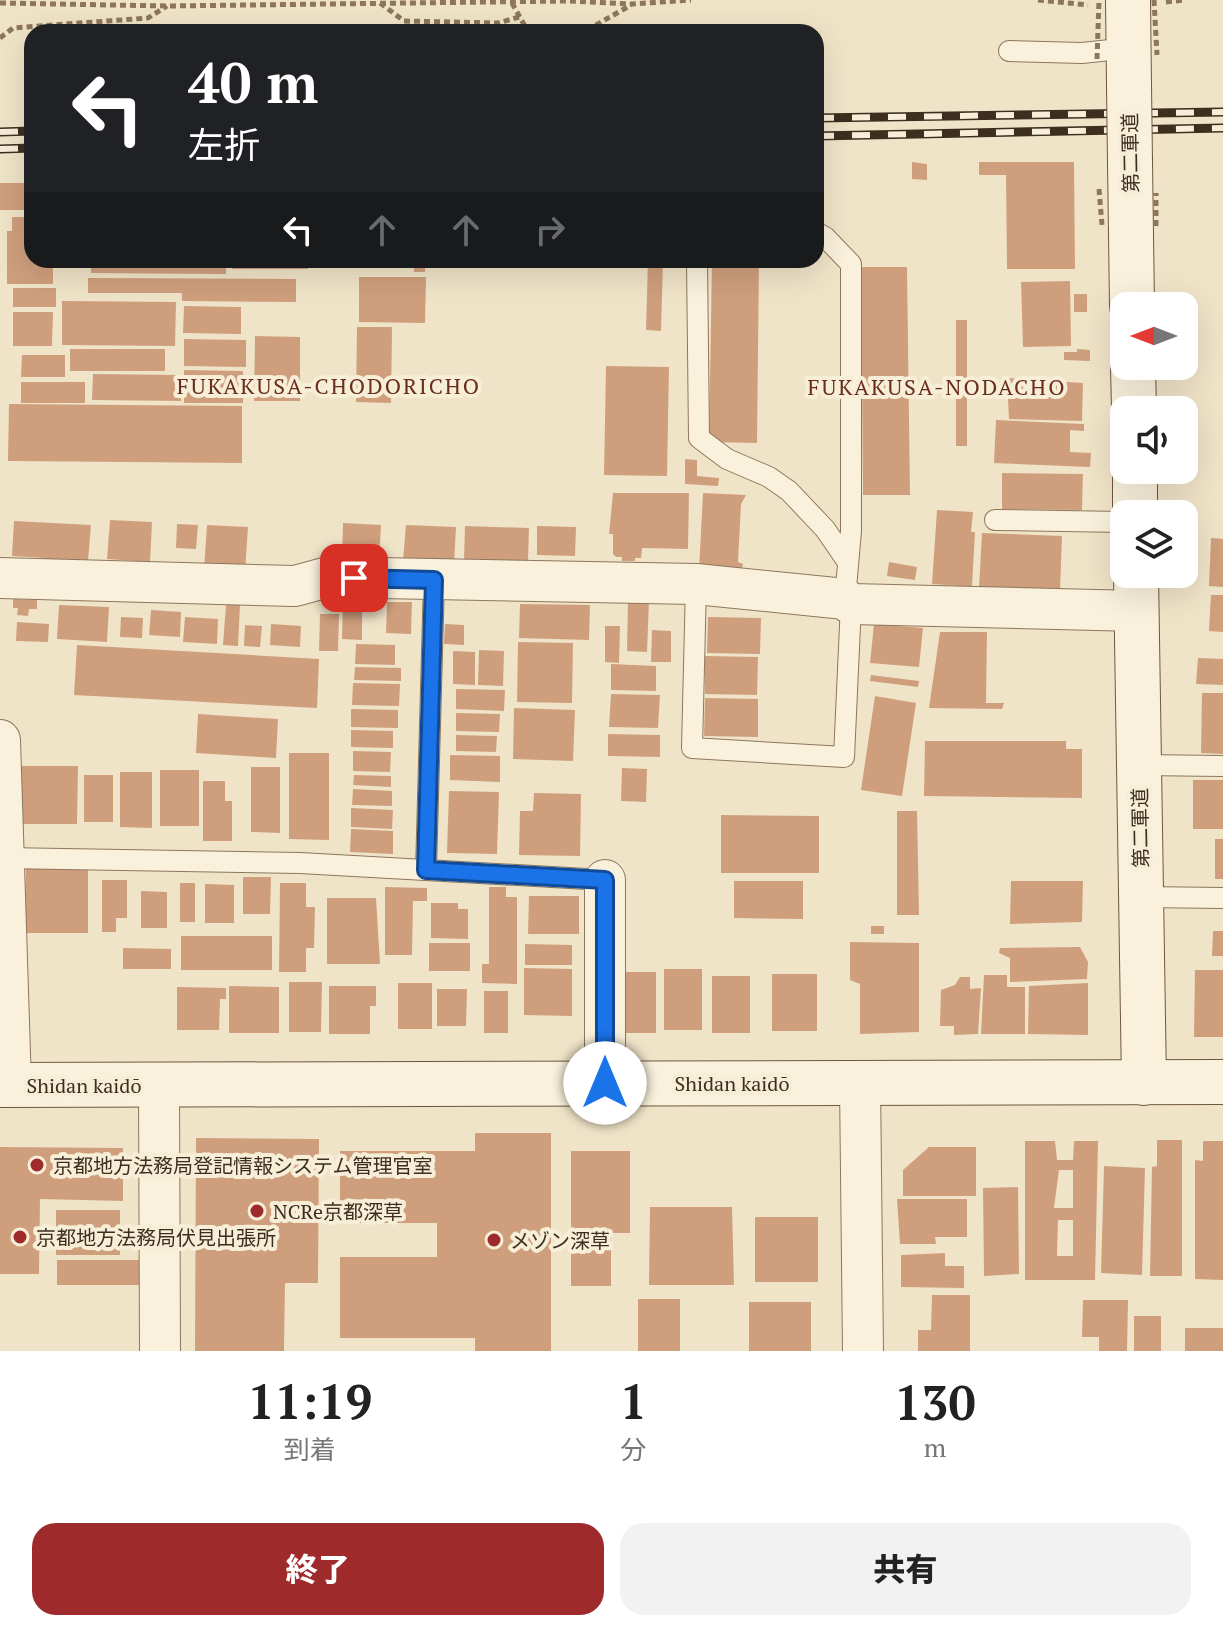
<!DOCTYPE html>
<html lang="ja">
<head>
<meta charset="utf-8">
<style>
	:root { --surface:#fff; --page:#f2f2f2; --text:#222; --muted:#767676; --accent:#9e2a2b }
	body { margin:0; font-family:"PT Serif","Noto Sans JP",serif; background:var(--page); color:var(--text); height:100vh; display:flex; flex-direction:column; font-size:30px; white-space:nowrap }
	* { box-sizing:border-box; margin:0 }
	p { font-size:26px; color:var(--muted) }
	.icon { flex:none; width:44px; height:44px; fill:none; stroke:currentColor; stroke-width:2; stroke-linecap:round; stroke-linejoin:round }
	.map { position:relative; height:1351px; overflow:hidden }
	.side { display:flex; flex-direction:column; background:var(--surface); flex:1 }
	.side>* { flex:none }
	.banner { position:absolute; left:24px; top:24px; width:800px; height:244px; border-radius:24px; box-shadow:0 8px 32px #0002; background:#202124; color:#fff; overflow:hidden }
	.needle { width:52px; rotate:270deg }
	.fabs { position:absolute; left:1110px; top:292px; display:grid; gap:16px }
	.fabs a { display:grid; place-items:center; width:88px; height:88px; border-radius:16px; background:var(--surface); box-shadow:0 8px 32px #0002; font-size:40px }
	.pin { position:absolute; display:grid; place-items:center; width:68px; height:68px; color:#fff; margin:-34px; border-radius:16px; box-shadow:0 4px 12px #0006 }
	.me { position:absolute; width:88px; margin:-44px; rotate:0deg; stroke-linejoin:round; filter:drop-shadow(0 0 6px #0008) }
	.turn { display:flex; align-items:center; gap:28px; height:168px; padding:0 32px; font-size:36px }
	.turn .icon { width:104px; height:104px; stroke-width:2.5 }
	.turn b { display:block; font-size:56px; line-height:68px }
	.lanes { display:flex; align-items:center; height:76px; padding:0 32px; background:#0003; justify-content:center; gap:40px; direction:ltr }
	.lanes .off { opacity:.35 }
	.eta { display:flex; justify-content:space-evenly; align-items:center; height:136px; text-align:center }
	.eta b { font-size:48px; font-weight:800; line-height:56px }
	.button { display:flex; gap:16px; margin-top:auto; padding:16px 32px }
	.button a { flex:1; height:92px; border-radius:24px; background:var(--accent); color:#fff; font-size:32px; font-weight:800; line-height:92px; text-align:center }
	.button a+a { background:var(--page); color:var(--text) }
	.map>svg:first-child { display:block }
</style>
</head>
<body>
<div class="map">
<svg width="1223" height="1351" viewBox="0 0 1223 1351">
	<rect width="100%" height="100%" fill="#f0e4c8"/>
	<!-- building -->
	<path fill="#cf9f7d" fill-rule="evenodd" d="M 912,162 L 927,164 L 927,180 L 912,179 Z
		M 979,162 L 1074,162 L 1075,269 L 1007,269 L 1006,175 L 979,175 Z
		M 0,183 L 27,183 L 27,210 L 0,210 Z
		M 12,217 L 32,217 L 32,260 L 53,260 L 53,284 L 7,284 L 7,231 L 12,231 Z
		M 91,260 L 226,260 L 226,274 L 91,273 Z
		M 232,260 L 308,260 L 308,269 L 232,269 Z
		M 414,260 L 425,260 L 425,272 L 414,272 Z
		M 648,260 L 663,260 L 661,331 L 646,330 Z
		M 712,260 L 759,260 L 757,443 L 709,442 Z
		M 861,267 L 907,267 L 910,495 L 863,495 Z
		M 359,277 L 426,277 L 425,323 L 359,322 Z
		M 88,278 L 296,279 L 296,302 L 182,301 L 182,293 L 88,293 Z
		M 1070,281 L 1071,346 L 1023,347 L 1021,282 Z
		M 13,288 L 56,288 L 56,307 L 13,307 Z
		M 1074,294 L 1087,294 L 1087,312 L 1074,312 Z
		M 62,301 L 176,302 L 175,346 L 62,345 Z
		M 184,306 L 241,307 L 241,334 L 183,333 Z
		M 13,312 L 53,312 L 52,346 L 13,346 Z
		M 956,320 L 967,320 L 967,446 L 956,446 Z
		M 357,327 L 392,327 L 391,403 L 356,402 Z
		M 255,336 L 300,337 L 300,401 L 254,401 Z
		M 184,339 L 246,340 L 246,367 L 184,366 Z
		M 70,349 L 165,349 L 165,371 L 70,371 Z
		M 1077,349 L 1090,350 L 1090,361 L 1064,360 L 1064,352 L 1077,352 Z
		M 22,355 L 65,355 L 65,377 L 21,377 Z
		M 606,366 L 669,367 L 667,476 L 604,475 Z
		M 184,370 L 243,371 L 243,403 L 184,403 Z
		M 93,374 L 181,375 L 181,401 L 92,400 Z
		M 1007,378 L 1083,383 L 1082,421 L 1009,419 Z
		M 21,382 L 85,382 L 85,403 L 21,403 Z
		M 9,404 L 242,406 L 242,463 L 8,461 Z
		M 996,420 L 1084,424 L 1084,431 L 1070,430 L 1070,452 L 1091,453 L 1090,467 L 994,463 Z
		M 685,459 L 697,460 L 697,476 L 719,478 L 718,486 L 685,484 Z
		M 1002,473 L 1083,474 L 1082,510 L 1002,509 Z
		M 613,493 L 689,493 L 688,549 L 642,548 L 641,558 L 635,558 L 635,561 L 622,561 L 622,557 L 616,557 L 613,554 L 613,534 L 609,534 Z
		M 703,493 L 746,495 L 741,504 L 738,562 L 743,564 L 741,572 L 699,571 Z
		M 937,510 L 973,512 L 971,532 L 975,532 L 972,587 L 932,584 Z
		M 110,520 L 152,522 L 150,562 L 107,559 Z
		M 14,521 L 91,525 L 88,561 L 44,566 L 45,558 L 12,556 Z
		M 343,523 L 381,525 L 379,561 L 342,559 Z
		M 177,524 L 198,525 L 196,549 L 176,548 Z
		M 207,525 L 248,527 L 245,571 L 204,569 Z
		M 406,525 L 456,527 L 454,564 L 403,561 Z
		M 465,526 L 529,528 L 528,562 L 464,561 Z
		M 537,526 L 576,527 L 575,556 L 537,555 Z
		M 982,533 L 1062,536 L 1060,591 L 979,588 Z
		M 1211,538 L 1223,539 L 1223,587 L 1209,586 Z
		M 889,562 L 917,567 L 915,580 L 887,576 Z
		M 1211,595 L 1223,595 L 1223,632 L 1209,631 Z
		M 13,599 L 37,600 L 37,609 L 29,609 L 28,616 L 17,615 L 18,608 L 13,608 Z
		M 628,599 L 649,600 L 647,652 L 627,651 Z
		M 343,602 L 362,602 L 362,640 L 342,639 Z
		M 387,602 L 412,602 L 411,634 L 386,633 Z
		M 520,604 L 590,605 L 589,640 L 519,638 Z
		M 59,605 L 109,607 L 107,642 L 57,639 Z
		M 226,605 L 240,605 L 238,646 L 223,645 Z
		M 151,610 L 181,612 L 180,637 L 149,635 Z
		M 320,614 L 339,614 L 338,651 L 319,651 Z
		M 121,617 L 143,618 L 142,638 L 120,637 Z
		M 185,617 L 218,619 L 217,644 L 183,642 Z
		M 708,617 L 761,618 L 760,654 L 707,653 Z
		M 17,622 L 49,624 L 48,642 L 16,641 Z
		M 271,624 L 301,626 L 300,647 L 270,645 Z
		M 445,624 L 464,625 L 464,645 L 444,644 Z
		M 874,624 L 923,628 L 919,667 L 870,663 Z
		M 245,625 L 262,626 L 260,647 L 244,646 Z
		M 605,626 L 620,626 L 619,663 L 605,662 Z
		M 652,630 L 671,631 L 671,662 L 651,662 Z
		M 940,632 L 987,632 L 986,703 L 1004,703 L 1002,709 L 929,708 Z
		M 518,642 L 573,643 L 572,703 L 517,702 Z
		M 356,644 L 395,645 L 395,665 L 355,664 Z
		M 77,645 L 319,659 L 317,708 L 74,695 Z
		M 479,650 L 504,651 L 503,686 L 478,685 Z
		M 453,651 L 475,652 L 475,685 L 453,684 Z
		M 705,656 L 758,657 L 757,695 L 705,694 Z
		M 1198,658 L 1223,659 L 1223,685 L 1196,684 Z
		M 611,664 L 656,666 L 656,691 L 611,690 Z
		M 355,667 L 401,668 L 401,681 L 354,680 Z
		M 871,675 L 919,681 L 918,687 L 870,681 Z
		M 353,683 L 400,684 L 399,706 L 352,705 Z
		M 456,689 L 505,690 L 504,711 L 456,709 Z
		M 1202,693 L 1223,693 L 1223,754 L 1201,753 Z
		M 611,694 L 660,695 L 658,728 L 609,727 Z
		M 875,696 L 916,703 L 902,796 L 861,790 Z
		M 705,698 L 758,699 L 758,737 L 704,736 Z
		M 514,708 L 575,710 L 573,761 L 513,759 Z
		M 351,709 L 398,710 L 398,728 L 351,727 Z
		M 456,713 L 500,714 L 499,732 L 456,731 Z
		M 198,714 L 278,719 L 276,758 L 196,753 Z
		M 351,730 L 393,731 L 393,748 L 351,747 Z
		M 608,734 L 660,735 L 660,757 L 608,756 Z
		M 456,735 L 497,736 L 496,752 L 456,751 Z
		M 925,741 L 1066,741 L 1066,749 L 1082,749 L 1082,798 L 924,796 Z
		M 353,751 L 391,752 L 390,772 L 353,771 Z
		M 289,753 L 329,753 L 329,840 L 289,839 Z
		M 450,755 L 500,756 L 500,782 L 450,780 Z
		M 12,766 L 78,766 L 77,824 L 12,824 Z
		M 251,767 L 280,767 L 280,833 L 251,832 Z
		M 622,768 L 647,769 L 646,802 L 621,801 Z
		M 160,770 L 199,770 L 199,826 L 160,826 Z
		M 120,772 L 152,772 L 152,828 L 120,827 Z
		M 84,775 L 113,775 L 113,822 L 84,822 Z
		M 354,775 L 391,776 L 391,787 L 353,785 Z
		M 1193,780 L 1223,780 L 1223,829 L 1193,829 Z
		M 203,781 L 225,781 L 225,801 L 232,801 L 232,841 L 203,841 Z
		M 353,789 L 392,791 L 392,806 L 352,805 Z
		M 449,791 L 499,792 L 497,854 L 447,853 Z
		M 534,793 L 581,794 L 580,856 L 519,855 L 520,811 L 533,811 Z
		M 351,808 L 393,810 L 392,829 L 351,827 Z
		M 897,811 L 917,811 L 919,915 L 897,915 Z
		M 721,815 L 819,816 L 819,873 L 721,873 Z
		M 351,829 L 393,831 L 393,854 L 350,852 Z
		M 1215,839 L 1223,839 L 1223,879 L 1215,879 Z
		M 26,868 L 88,869 L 88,933 L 25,933 Z
		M 243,877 L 271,877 L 270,914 L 243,914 Z
		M 102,880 L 127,880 L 127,918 L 116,918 L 116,932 L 102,932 Z
		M 734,881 L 803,881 L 803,919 L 734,918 Z
		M 1011,881 L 1083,881 L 1082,922 L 1010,924 Z
		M 180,883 L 195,883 L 195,922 L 180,922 Z
		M 280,883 L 306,883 L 306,907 L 315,907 L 314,948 L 306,948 L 306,972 L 279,972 Z
		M 205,884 L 234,885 L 234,923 L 205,923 Z
		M 385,887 L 427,888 L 427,901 L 413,901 L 412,955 L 385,955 Z
		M 489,887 L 506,887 L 506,897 L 517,897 L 517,984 L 482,983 L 482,964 L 489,964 Z
		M 141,891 L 167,892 L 167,928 L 141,928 Z
		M 529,896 L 579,896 L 579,934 L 528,934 Z
		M 327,898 L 376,898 L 380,964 L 327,964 Z
		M 431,903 L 458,903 L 458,909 L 468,909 L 468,939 L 431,938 Z
		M 871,926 L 884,926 L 884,934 L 871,934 Z
		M 1213,931 L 1223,931 L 1223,956 L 1212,956 Z
		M 181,936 L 272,936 L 272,970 L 181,970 Z
		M 850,942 L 919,943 L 919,1032 L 860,1034 L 860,984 L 850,980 Z
		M 429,943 L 470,943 L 470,971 L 429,971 Z
		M 525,944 L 572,945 L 572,965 L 525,965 Z
		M 1080,947 L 1088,962 L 1087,979 L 1010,982 L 1010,958 L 999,953 L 1000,948 Z
		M 123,948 L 171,949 L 171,969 L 123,969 Z
		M 524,968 L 572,969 L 572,1016 L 524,1015 Z
		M 664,969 L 702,969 L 702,1030 L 664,1030 Z
		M 1195,970 L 1223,970 L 1223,1037 L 1194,1037 Z
		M 621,972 L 656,972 L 656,1033 L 621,1033 Z
		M 772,974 L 817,974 L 817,1031 L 772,1031 Z
		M 984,975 L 1007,975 L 1007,987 L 1025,987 L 1025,1034 L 981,1034 Z
		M 712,976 L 750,976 L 750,1033 L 712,1033 Z
		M 960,977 L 970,977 L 970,989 L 981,988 L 978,1034 L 954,1035 L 954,1026 L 940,1026 L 941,990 L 955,985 Z
		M 289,982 L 322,982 L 321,1032 L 289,1032 Z
		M 398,983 L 432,983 L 432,1029 L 398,1029 Z
		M 1088,983 L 1088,1035 L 1028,1034 L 1029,986 Z
		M 229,986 L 279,987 L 279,1033 L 229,1033 Z
		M 329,986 L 376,986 L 376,1006 L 370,1006 L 370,1034 L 329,1034 Z
		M 177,987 L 226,988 L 226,999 L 220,999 L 219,1030 L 177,1030 Z
		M 437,989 L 467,989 L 466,1026 L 437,1026 Z
		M 484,991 L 508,991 L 508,1033 L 484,1033 Z
		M 475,1133 L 551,1133 L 551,1351 L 475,1351 L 475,1338 L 340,1338 L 340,1257 L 437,1257 L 437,1223 L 340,1223 L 340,1151 L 475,1151 Z
		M 196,1138 L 319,1139 L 318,1283 L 285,1283 L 284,1351 L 195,1351 Z
		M 1157,1140 L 1182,1140 L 1182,1276 L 1150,1276 L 1152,1167 L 1157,1166 Z
		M 1025,1141 L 1055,1141 L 1057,1160 L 1073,1160 L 1074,1141 L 1098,1141 L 1095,1280 L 1025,1280 ZM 1059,1170 L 1073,1170 L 1073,1208 L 1054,1208 ZM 1058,1220 L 1073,1220 L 1073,1256 L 1057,1256 Z
		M 1203,1141 L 1223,1141 L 1223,1280 L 1195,1279 L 1195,1160 L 1203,1161 Z
		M 0,1147 L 123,1148 L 123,1201 L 40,1199 L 39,1274 L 0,1274 Z
		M 929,1147 L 976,1147 L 976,1196 L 903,1196 L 903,1170 Z
		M 571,1151 L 630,1151 L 630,1233 L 611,1233 L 611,1286 L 571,1286 Z
		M 1104,1166 L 1145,1168 L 1142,1275 L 1101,1273 Z
		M 1018,1187 L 1019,1274 L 984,1276 L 983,1188 Z
		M 897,1199 L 967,1199 L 967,1237 L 935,1237 L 936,1244 L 900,1244 Z
		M 650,1207 L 732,1207 L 734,1285 L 649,1285 Z
		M 56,1210 L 120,1210 L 120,1255 L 56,1255 Z
		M 755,1217 L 818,1217 L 818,1282 L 755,1282 Z
		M 945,1253 L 945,1266 L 964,1266 L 964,1288 L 901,1287 L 901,1255 Z
		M 57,1260 L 141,1260 L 141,1285 L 57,1285 Z
		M 932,1295 L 970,1295 L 970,1351 L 918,1351 L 918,1330 L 931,1330 Z
		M 638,1299 L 680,1299 L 680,1351 L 638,1351 Z
		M 1083,1300 L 1128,1300 L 1127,1351 L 1099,1351 L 1099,1337 L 1082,1337 Z
		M 749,1302 L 811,1302 L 811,1351 L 749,1351 Z
		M 1134,1316 L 1161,1316 L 1161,1351 L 1134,1351 Z
		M 1185,1328 L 1223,1328 L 1223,1351 L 1185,1351 Z"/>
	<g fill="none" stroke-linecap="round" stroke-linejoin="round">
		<!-- lane casing -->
		<g stroke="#8d765c" stroke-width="22">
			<path id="lane" d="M 1009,51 L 1082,53 L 1129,48
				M 816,232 L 825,237 L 851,264 L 851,531 L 845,599
				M 697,260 L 699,438 L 727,459 L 769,477 L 789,491 L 825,529 L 847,561
				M 995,520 L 1124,522
				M 696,584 L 692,748 L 844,757 L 851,604
				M 1139,765 L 1223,766
				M 4,858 L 300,863 L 605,880
				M 426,870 L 434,580
				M 1141,897 L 1223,898"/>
		</g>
		<!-- street casing -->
		<g stroke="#8d765c" stroke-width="42">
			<path id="street" d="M 0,578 L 295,586 L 328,577 L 696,584 L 845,599 L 851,604 L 1137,611
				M 0,740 L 11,1085
				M 605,880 L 605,1083
				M 860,1083 L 863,1351
				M 159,1085 L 160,1351"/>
		</g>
		<!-- secondary casing -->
		<g stroke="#6f573f" stroke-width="46">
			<path id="secondary" d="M 1128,0 L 1129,85
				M 1130,162 L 1132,306
				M 1133,366 L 1134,410
				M 1135,470 L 1135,514
				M 1136,574 L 1144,1083
				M 0,1085 L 1223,1082"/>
		</g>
		<!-- path -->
		<path stroke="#8d765c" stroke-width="5" stroke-dasharray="6 4" stroke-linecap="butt" d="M 1038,0 L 1088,5
			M 1166,2 L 1185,0
			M 0,3 L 168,6 L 570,1 L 632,4 L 691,0
			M 380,3 L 404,21 L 498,23 L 519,17
			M 512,3 L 526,28 L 544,32
			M 567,32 L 589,29 L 631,5
			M 0,38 L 13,28 L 148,18 L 167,6"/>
		<!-- lane -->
		<use href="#lane" stroke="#faf1dc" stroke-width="20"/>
		<!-- street -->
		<use href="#street" stroke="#faf1dc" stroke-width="40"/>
		<!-- secondary -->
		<use href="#secondary" stroke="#faf1dc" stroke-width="44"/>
		<!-- rail casing -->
		<g stroke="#3d2e20" stroke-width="9">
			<path id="rail" d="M 816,118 L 1223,112
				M 0,132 L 32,131
				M 816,136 L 1223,128
				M 0,149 L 32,148"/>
		</g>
		<!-- rail -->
		<use href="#rail" stroke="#f7eed8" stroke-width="6" stroke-dasharray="18" stroke-linecap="butt"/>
		<!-- secondary-bridge casing -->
		<g stroke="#6f573f" stroke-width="46" stroke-linecap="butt">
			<path id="secondary-bridge" d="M 1129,85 L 1130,162"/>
		</g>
		<!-- path-bridge -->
		<path stroke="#8d765c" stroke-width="5" stroke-dasharray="6 4" stroke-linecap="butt" d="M 1154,0 L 1157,55
			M 1097,59 L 1099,0
			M 1099,189 L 1102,225
			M 1156,226 L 1156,193"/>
		<!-- secondary-bridge -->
		<use href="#secondary-bridge" stroke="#faf1dc" stroke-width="44"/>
	</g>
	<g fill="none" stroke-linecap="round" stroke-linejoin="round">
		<!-- route casing -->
		<g stroke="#114b97" stroke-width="20">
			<path id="route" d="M 354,578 L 434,580 L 426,870 L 605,880 L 605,1083"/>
		</g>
		<!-- route -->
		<use href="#route" stroke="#1a73e8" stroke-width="14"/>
	</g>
	<!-- markers -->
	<g fill="#9e2a2b" stroke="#f7eed8" stroke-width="3">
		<circle cx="37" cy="1165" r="8"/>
		<circle cx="257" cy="1211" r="8"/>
		<circle cx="20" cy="1237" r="8"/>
		<circle cx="494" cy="1240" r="8"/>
	</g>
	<g text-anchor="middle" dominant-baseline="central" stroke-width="8" stroke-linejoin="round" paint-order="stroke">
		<!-- street labels -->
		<g font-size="20" fill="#3d2e20" stroke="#f7eed8">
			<text transform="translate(1130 153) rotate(-91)">第二軍道</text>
			<text transform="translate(1140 828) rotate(-91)">第二軍道</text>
			<text x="732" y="1083">Shidan kaidō</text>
			<text x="84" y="1085">Shidan kaidō</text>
		</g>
		<!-- poi labels -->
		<g font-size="20" fill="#3d2e20" stroke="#f7eed8" text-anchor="start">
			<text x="53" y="1165">京都地方法務局登記情報システム管理官室</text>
			<text x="273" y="1211">NCRe京都深草</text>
			<text x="36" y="1237">京都地方法務局伏見出張所</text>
			<text x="510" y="1240">メゾン深草</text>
		</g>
		<!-- neighbourhood labels -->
		<g font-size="22" letter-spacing="2" fill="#6b2e1e" stroke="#f7eed8">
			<text x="329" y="385">FUKAKUSA-CHODORICHO</text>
			<text x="937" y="386">FUKAKUSA-NODACHO</text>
		</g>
	</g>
</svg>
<div class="fabs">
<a><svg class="needle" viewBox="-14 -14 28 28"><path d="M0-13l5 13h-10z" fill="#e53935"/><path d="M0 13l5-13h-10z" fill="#767676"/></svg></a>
<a><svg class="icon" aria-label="sound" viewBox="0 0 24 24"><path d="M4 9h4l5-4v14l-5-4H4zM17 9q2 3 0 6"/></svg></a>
<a><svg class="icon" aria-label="layers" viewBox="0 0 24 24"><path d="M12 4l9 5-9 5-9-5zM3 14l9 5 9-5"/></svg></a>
</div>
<div class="pin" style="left:354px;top:578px;background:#d93025"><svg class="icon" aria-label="arrive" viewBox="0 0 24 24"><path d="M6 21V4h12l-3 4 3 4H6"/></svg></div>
<svg class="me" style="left:605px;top:1083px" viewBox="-20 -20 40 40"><circle r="19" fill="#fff"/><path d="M0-13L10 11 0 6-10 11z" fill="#1a73e8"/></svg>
<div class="banner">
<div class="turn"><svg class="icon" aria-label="left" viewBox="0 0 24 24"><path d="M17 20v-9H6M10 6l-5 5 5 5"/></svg><div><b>40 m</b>左折</div></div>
<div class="lanes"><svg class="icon" aria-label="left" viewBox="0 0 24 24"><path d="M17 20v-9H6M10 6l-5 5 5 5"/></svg><svg class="icon off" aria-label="ahead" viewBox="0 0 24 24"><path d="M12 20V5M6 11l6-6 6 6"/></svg><svg class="icon off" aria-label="ahead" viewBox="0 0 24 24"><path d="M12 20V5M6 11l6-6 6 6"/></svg><svg class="icon off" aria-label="right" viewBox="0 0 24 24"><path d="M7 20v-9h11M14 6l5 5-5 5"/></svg></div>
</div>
</div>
<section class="side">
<div class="eta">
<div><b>11:19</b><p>到着</p></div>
<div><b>1</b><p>分</p></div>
<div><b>130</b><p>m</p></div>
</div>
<div class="button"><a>終了</a><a>共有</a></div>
</section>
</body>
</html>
